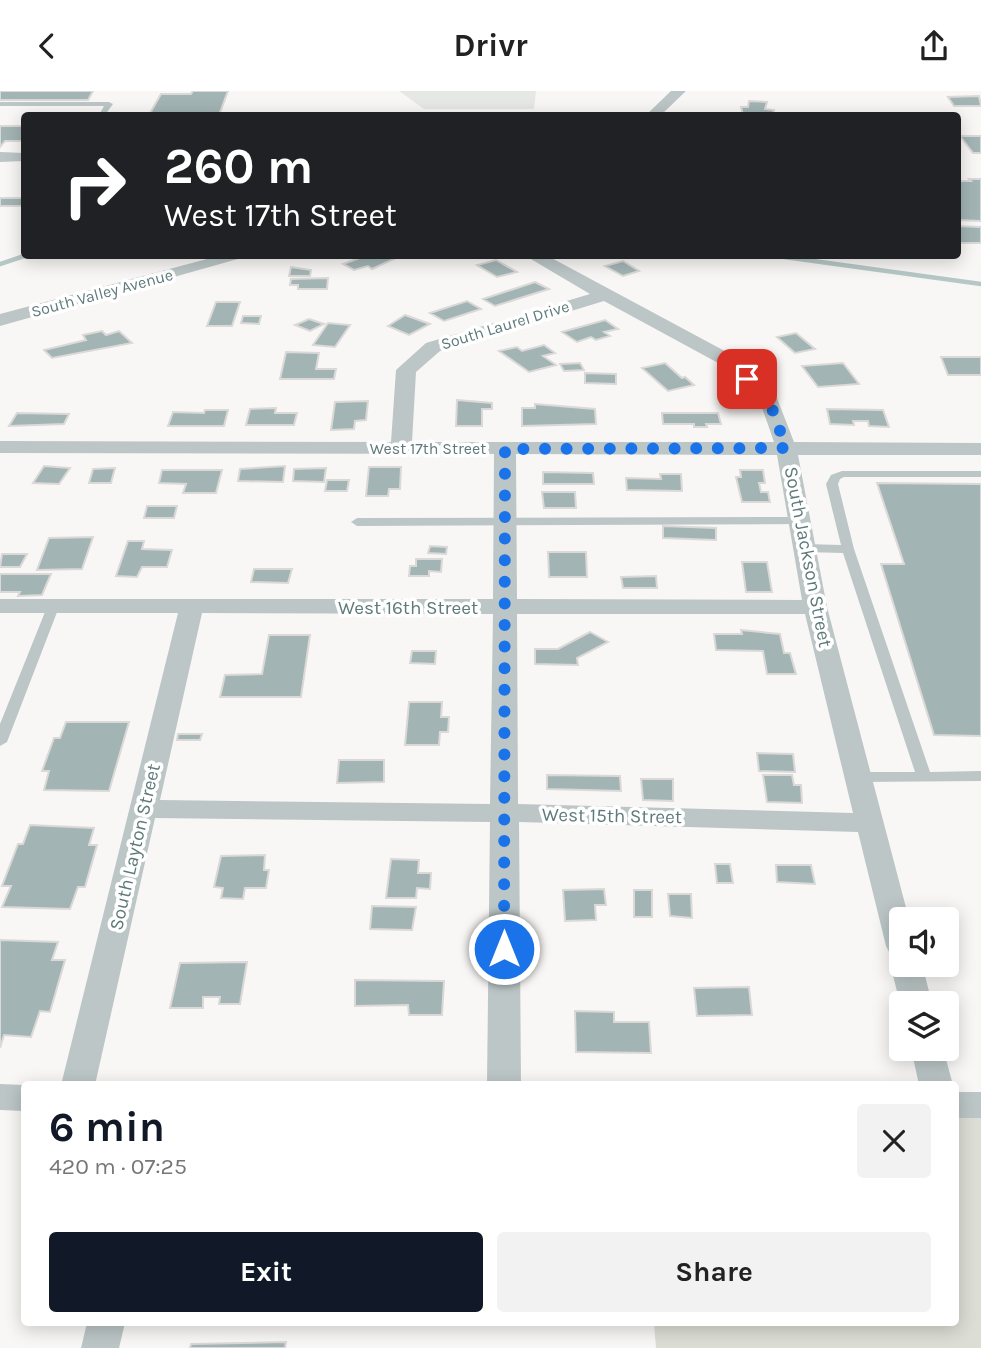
<!DOCTYPE html>
<html lang="en">
<head>
<meta charset="utf-8">
<style>
	:root { --surface:#fff; --page:#f2f2f2; --text:#222; --muted:#767676; --accent:#111827 }
	body { margin:0; font-family:Karla,sans-serif; background:var(--page); color:var(--text); height:100vh; display:flex; flex-direction:column; font-size:26px; white-space:nowrap }
	* { box-sizing:border-box; margin:0 }
	p { font-size:23px; color:var(--muted) }
	.icon { flex:none; width:38px; height:38px; fill:none; stroke:currentColor; stroke-width:2; stroke-linecap:round; stroke-linejoin:round }
	.map { position:relative; flex:1; overflow:hidden }
	.side { position:absolute; left:21px; top:990px; width:938px; height:245px; display:flex; flex-direction:column; background:var(--surface); border-radius:7px; box-shadow:0 4px 18px #0003 }
	.side>* { flex:none }
	.hud { position:absolute; left:21px; top:21px; width:940px; height:147px; border-radius:7px; box-shadow:0 4px 18px #0003; background:#202124; color:#fff; overflow:hidden }
	.tools { position:absolute; left:889px; top:816px; display:grid; gap:14px }
	.tools a { display:grid; place-items:center; width:70px; height:70px; border-radius:7px; background:var(--surface); box-shadow:0 4px 18px #0003; font-size:35px }
	.pin { position:absolute; display:grid; place-items:center; width:60px; height:60px; color:#fff; margin:-30px; border-radius:14px; box-shadow:0 4px 10px #0006 }
	.me { position:absolute; width:77px; margin:-38px; rotate:0deg; stroke-linejoin:round; filter:drop-shadow(0 0 5px #0008) }
	.turn { display:flex; align-items:center; gap:24px; height:147px; padding:0 28px; font-size:32px }
	.turn .icon { width:91px; height:91px; stroke-width:2.5 }
	.turn b { display:block; font-size:49px; line-height:60px }
	.round { display:grid; place-items:center; flex:none; width:74px; height:74px; border-radius:7px; background:var(--page) }
	.overview { display:flex; align-items:center; justify-content:space-between; height:119px; padding:0 28px }
	h1 { font-size:42px; font-weight:700; line-height:52px; color:var(--accent) }
	.action { display:flex; gap:14px; margin-top:auto; padding:14px 28px }
	.action a { flex:1; height:80px; border-radius:7px; background:var(--accent); color:#fff; font-size:28px; font-weight:700; line-height:80px; text-align:center }
	.action a+a { background:var(--page); color:var(--text) }
	header { display:flex; justify-content:space-between; align-items:center; height:91px; padding:0 28px; background:var(--surface); font-size:32px; font-weight:700 }
	.map>svg:first-child { display:block }
</style>
</head>
<body>
<header><svg class="icon" aria-label="back" viewBox="0 0 24 24"><path d="M15 5l-7 7 7 7"/></svg>Drivr<svg class="icon" aria-label="share" viewBox="0 0 24 24"><path d="M12 15V3M7 8l5-5 5 5M5 13v7h14v-7"/></svg></header>
<div class="map">
<svg width="981" height="1257" viewBox="0 0 981 1257">
	<rect width="100%" height="100%" fill="#f8f7f5"/>
	<!-- built -->
	<path fill="#e6e8e6" d="M 399,0 L 536,0 L 534,18 L 424,18 Z"/>
	<!-- green -->
	<path fill="#dcddd4" d="M 956,1026 L 981,1026 L 981,1257 L 656,1257 L 654,1232 L 956,1232 Z"/>
	<g fill="none" stroke-linecap="round" stroke-linejoin="round">
		<!-- stream -->
		<path stroke="#b6c8c6" stroke-width="4.5" d="M 770,164 L 981,193
			M 0,173 L 27,164"/>
	</g>
	<!-- building -->
	<path fill="#a3b4b4" stroke="#dad9d8" stroke-width="2" d="M 0,0 L 93,0 L 88,9 L 0,9 Z
		M 193,0 L 228,0 L 219,24 L 149,24 L 161,3 L 191,3 Z
		M 979,5 L 981,15 L 954,15 L 948,6 Z
		M 749,10 L 767,11 L 765,18 L 774,19 L 773,24 L 743,24 L 741,16 L 748,16 Z
		M 0,35 L 24,35 L 24,50 L 5,50 L 0,56 Z
		M 960,45 L 981,45 L 981,62 L 973,62 Z
		M 969,88 L 981,88 L 981,130 L 957,129 L 957,90 L 971,90 Z
		M 0,107 L 24,107 L 24,115 L 0,115 Z
		M 957,135 L 981,136 L 981,152 L 957,152 Z
		M 368,164 L 391,164 L 396,167 L 372,178 L 368,175 L 354,179 L 343,173 Z
		M 496,169 L 517,181 L 497,186 L 477,174 Z
		M 623,170 L 639,180 L 623,185 L 605,175 Z
		M 291,176 L 311,179 L 310,185 L 289,185 Z
		M 328,187 L 327,198 L 298,198 L 298,194 L 290,194 L 291,188 Z
		M 535,191 L 549,198 L 495,215 L 483,208 Z
		M 467,210 L 481,218 L 444,230 L 430,222 Z
		M 216,211 L 240,211 L 232,235 L 207,235 Z
		M 405,224 L 430,233 L 409,244 L 388,235 Z
		M 243,225 L 261,225 L 259,233 L 241,232 Z
		M 309,228 L 324,233 L 310,240 L 295,234 Z
		M 605,229 L 618,238 L 604,241 L 610,245 L 596,249 L 591,246 L 577,251 L 562,241 Z
		M 328,232 L 350,234 L 335,256 L 313,254 Z
		M 102,240 L 106,244 L 119,240 L 132,252 L 52,267 L 44,259 L 86,249 L 83,244 Z
		M 796,242 L 815,258 L 795,262 L 777,246 Z
		M 544,254 L 555,262 L 543,265 L 556,274 L 529,281 L 499,260 L 517,256 L 522,260 Z
		M 286,261 L 319,262 L 316,278 L 336,278 L 334,288 L 280,288 Z
		M 941,266 L 981,266 L 981,284 L 948,284 Z
		M 580,272 L 584,279 L 564,280 L 560,273 Z
		M 665,272 L 682,287 L 685,286 L 694,294 L 668,300 L 642,277 Z
		M 843,272 L 859,293 L 818,296 L 802,275 Z
		M 585,282 L 616,283 L 616,293 L 585,292 Z
		M 457,309 L 492,312 L 492,318 L 482,318 L 482,335 L 456,335 Z
		M 368,310 L 366,329 L 355,330 L 354,338 L 331,339 L 335,311 Z
		M 535,313 L 595,318 L 596,333 L 522,335 L 522,317 L 535,317 Z
		M 276,317 L 275,322 L 297,322 L 294,334 L 246,334 L 250,318 Z
		M 827,318 L 883,319 L 889,336 L 869,335 L 868,330 L 853,330 L 854,334 L 830,333 Z
		M 205,319 L 228,319 L 224,335 L 168,335 L 173,321 L 204,322 Z
		M 17,322 L 69,323 L 64,333 L 9,335 Z
		M 662,322 L 718,322 L 721,333 L 706,333 L 707,336 L 694,336 L 694,333 L 663,333 Z
		M 44,375 L 70,377 L 59,393 L 33,392 Z
		M 285,375 L 283,391 L 238,390 L 240,378 Z
		M 369,376 L 401,376 L 400,398 L 389,398 L 388,405 L 366,405 Z
		M 115,377 L 111,392 L 89,392 L 93,378 Z
		M 326,377 L 324,391 L 293,390 L 294,378 Z
		M 162,379 L 222,379 L 216,402 L 183,402 L 186,393 L 159,392 Z
		M 740,379 L 763,379 L 765,392 L 759,392 L 761,401 L 768,401 L 770,411 L 742,411 L 736,386 L 741,386 Z
		M 543,381 L 593,382 L 594,393 L 543,393 Z
		M 660,383 L 681,383 L 682,400 L 627,399 L 626,387 L 661,388 Z
		M 327,389 L 349,389 L 347,400 L 325,400 Z
		M 877,392 L 981,393 L 981,645 L 934,644 L 881,473 L 904,473 Z
		M 542,401 L 575,401 L 576,417 L 544,417 Z
		M 147,415 L 177,415 L 174,427 L 144,427 Z
		M 663,435 L 716,437 L 716,449 L 663,447 Z
		M 93,446 L 82,478 L 37,479 L 49,447 Z
		M 128,450 L 144,450 L 142,458 L 172,459 L 167,476 L 142,476 L 137,486 L 116,485 Z
		M 430,455 L 447,456 L 446,463 L 428,462 Z
		M 548,461 L 586,461 L 587,486 L 549,486 Z
		M 2,463 L 27,463 L 20,476 L 0,476 Z
		M 416,468 L 442,468 L 441,481 L 429,480 L 429,485 L 409,485 L 410,475 L 416,475 Z
		M 742,471 L 767,471 L 772,501 L 746,501 Z
		M 254,478 L 292,478 L 288,492 L 251,491 Z
		M 0,483 L 51,483 L 42,504 L 18,505 L 20,501 L 0,501 Z
		M 656,485 L 657,497 L 623,497 L 621,486 Z
		M 741,539 L 780,543 L 784,562 L 790,562 L 796,583 L 767,583 L 763,560 L 716,559 L 714,543 L 742,543 Z
		M 590,541 L 608,551 L 577,567 L 578,574 L 535,573 L 535,558 L 558,558 Z
		M 269,544 L 310,544 L 301,606 L 220,606 L 225,584 L 262,583 Z
		M 412,560 L 436,560 L 435,573 L 410,572 Z
		M 409,611 L 442,611 L 441,626 L 449,626 L 448,641 L 440,641 L 439,654 L 405,654 Z
		M 66,631 L 129,631 L 109,700 L 44,699 L 49,680 L 42,680 L 54,647 L 60,647 Z
		M 178,643 L 202,643 L 200,649 L 177,649 Z
		M 757,662 L 793,663 L 795,681 L 759,680 Z
		M 339,669 L 384,669 L 384,691 L 337,692 Z
		M 547,684 L 620,685 L 621,700 L 547,698 Z
		M 763,684 L 792,684 L 794,694 L 801,694 L 802,712 L 767,711 Z
		M 641,688 L 673,688 L 673,710 L 643,709 Z
		M 30,734 L 94,737 L 89,754 L 97,754 L 85,796 L 78,796 L 70,818 L 2,816 L 11,795 L 2,795 L 18,753 L 23,753 Z
		M 265,764 L 264,779 L 269,779 L 266,797 L 245,797 L 243,808 L 221,807 L 223,797 L 214,796 L 221,765 Z
		M 391,768 L 419,769 L 418,782 L 431,782 L 430,798 L 417,797 L 416,807 L 386,807 Z
		M 715,773 L 730,773 L 733,792 L 717,792 Z
		M 776,774 L 811,774 L 815,793 L 777,791 Z
		M 604,798 L 606,814 L 595,814 L 596,829 L 565,830 L 563,799 Z
		M 634,799 L 652,799 L 652,826 L 634,826 Z
		M 668,803 L 691,803 L 692,827 L 670,825 Z
		M 372,815 L 416,816 L 412,839 L 370,838 Z
		M 0,849 L 58,851 L 52,869 L 65,869 L 50,921 L 40,920 L 31,946 L 4,944 L 0,957 Z
		M 247,871 L 240,913 L 219,913 L 220,906 L 203,906 L 203,917 L 170,917 L 180,872 Z
		M 355,889 L 444,890 L 442,924 L 409,924 L 408,914 L 355,915 Z
		M 749,896 L 752,924 L 697,925 L 694,897 Z
		M 575,920 L 614,921 L 614,931 L 649,931 L 651,962 L 576,961 Z
		M 286,1251 L 285,1257 L 190,1257 L 191,1253 Z"/>
	<g fill="none" stroke-linecap="round" stroke-linejoin="round">
		<!-- service -->
		<path fill="#bcc6c6" fill-rule="evenodd" d="M 0,11 L 109,11 L 113,13 L 105,24 L 99,24 L 104,15 L 0,15 Z
			M 842,380 L 981,380 L 981,386 L 844,386 L 840,388 L 838,393 L 854,458 L 930,681 L 981,680 L 981,690 L 858,691 L 851,686 L 858,681 L 915,681 L 843,462 L 805,461 L 799,457 L 805,453 L 841,454 L 826,393 L 831,384 Z
			M 799,426 L 805,430 L 803,433 L 357,435 L 351,431 L 357,427 Z
			M 53,512 L 59,516 L 7,651 L 0,655 L 0,633 L 47,516 Z"/>
		<!-- minor -->
		<path fill="#bcc6c6" fill-rule="evenodd" d="M 671,0 L 686,0 L 661,24 L 646,24 Z
			M 0,61 L 24,62 L 24,70 L 0,71 Z
			M 222,164 L 252,164 L 0,235 L 0,223 Z
			M 524,164 L 546,164 L 734,265 L 775,302 L 794,351 L 981,352 L 981,364 L 798,364 L 827,516 L 909,828 L 901,828 L 901,873 L 922,873 L 932,912 L 900,912 L 890,873 L 897,865 L 890,863 L 886,855 L 858,741 L 519,731 L 521,994 L 487,994 L 490,731 L 155,727 L 95,994 L 61,994 L 178,522 L 0,522 L 0,508 L 493,508 L 494,363 L 0,362 L 0,350 L 391,351 L 396,279 L 426,252 L 590,203 ZM 604,210 L 720,273 L 759,308 L 774,351 L 412,351 L 416,281 L 440,260 ZM 516,363 L 777,364 L 802,509 L 517,508 ZM 202,522 L 493,523 L 490,713 L 160,709 ZM 517,523 L 805,523 L 853,722 L 518,713 Z
			M 911,957 L 943,957 L 953,994 L 919,994 Z
			M 0,993 L 24,994 L 24,1020 L 0,1019 Z
			M 956,1001 L 981,1001 L 981,1027 L 956,1027 Z
			M 87,1232 L 125,1232 L 119,1257 L 81,1257 Z"/>
	</g>
	<g fill="none" stroke-linecap="round" stroke-linejoin="round">
		<!-- route -->
		<path stroke="#1a73e8" stroke-width="12" stroke-dasharray="0 21.6" d="M 504,858 L 505,358 L 786,357 L 768,306 L 747,288"/>
	</g>
	<g text-anchor="middle" dominant-baseline="central" stroke-width="7" stroke-linejoin="round" paint-order="stroke">
		<!-- far-street labels -->
		<g font-size="16" fill="#5e7a7b" stroke="#fff">
			<text transform="translate(102 202) rotate(-15)">South Valley Avenue</text>
			<text transform="translate(505 234) rotate(-17)">South Laurel Drive</text>
			<text x="428" y="357">West 17th Street</text>
		</g>
		<!-- street labels -->
		<g font-size="19" fill="#5e7a7b" stroke="#fff">
			<text transform="translate(808 466) rotate(79)">South Jackson Street</text>
			<text x="408" y="517">West 16th Street</text>
			<text transform="translate(612 725) rotate(1)">West 15th Street</text>
			<text transform="translate(135 756) rotate(-77)">South Layton Street</text>
		</g>
	</g>
</svg>
<div class="tools">
<a><svg class="icon" aria-label="sound" viewBox="0 0 24 24"><path d="M4 9h4l5-4v14l-5-4H4zM17 9q2 3 0 6"/></svg></a>
<a><svg class="icon" aria-label="layers" viewBox="0 0 24 24"><path d="M12 4l9 5-9 5-9-5zM3 14l9 5 9-5"/></svg></a>
</div>
<div class="pin" style="left:747px;top:288px;background:#d93025"><svg class="icon" aria-label="arrive" viewBox="0 0 24 24"><path d="M6 21V4h12l-3 4 3 4H6"/></svg></div>
<svg class="me" style="left:504px;top:858px" viewBox="-20 -20 40 40"><circle r="17" fill="#1a73e8" stroke="#fff" stroke-width="3"/><path d="M0-11L8 9 0 5-8 9z" fill="#fff"/></svg>
<div class="hud">
<div class="turn"><svg class="icon" aria-label="right" viewBox="0 0 24 24"><path d="M7 20v-9h11M14 6l5 5-5 5"/></svg><div><b>260 m</b>West 17th Street</div></div>
</div>
<section class="side">
<div class="overview"><div><h1>6 min</h1><p>420 m · 07:25</p></div><a class="round"><svg class="icon" aria-label="close" viewBox="0 0 24 24"><path d="M6 6l12 12M18 6L6 18"/></svg></a></div>
<div class="action"><a>Exit</a><a>Share</a></div>
</section>
</div>
</body>
</html>
